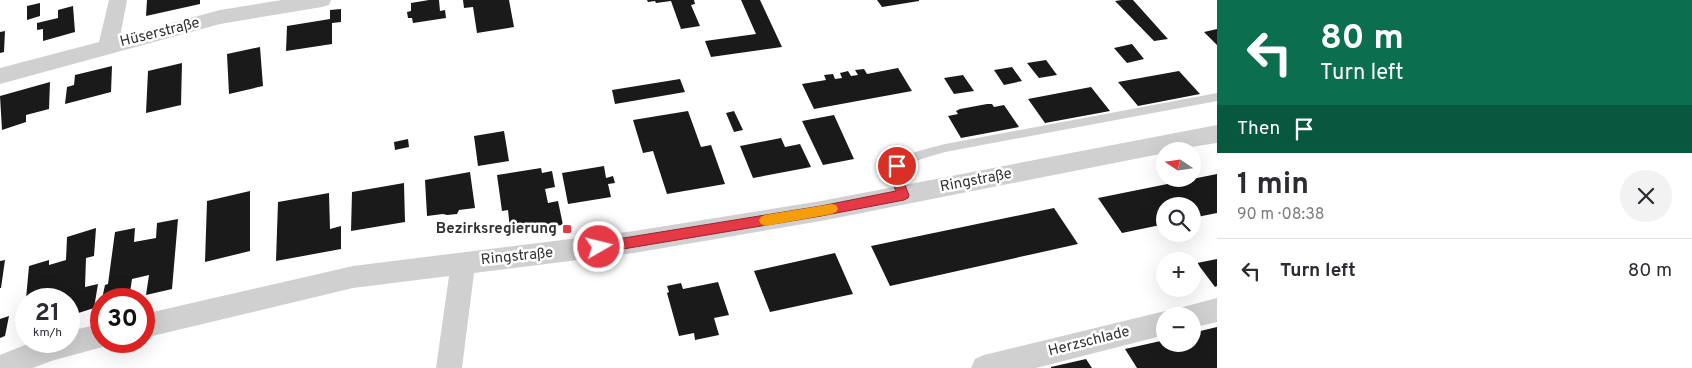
<!DOCTYPE html>
<html lang="en">
<head>
<meta charset="utf-8">
<style>
	:root { --surface:#fff; --page:#f2f2f3; --text:#2b2b33; --muted:#7c7c81; --line:#e1e1e2 }
	body { margin:0; font-family:Overpass,sans-serif; background:var(--page); color:var(--text); height:100vh; display:flex; flex-direction:column; font-size:19px; white-space:nowrap }
	* { box-sizing:border-box; margin:0 }
	p { font-size:16px; color:var(--muted) }
	.icon { flex:none; width:28px; height:28px; fill:none; stroke:currentColor; stroke-width:2; stroke-linecap:round; stroke-linejoin:round }
	.map { position:relative; flex:1; overflow:hidden }
	.drawer { display:flex; flex-direction:column; background:var(--surface); width:475px }
	.drawer>* { flex:none }
	.top-card { background:#0b6e4f; color:#fff; overflow:hidden }
	.needle { width:32px; rotate:283deg }
	.controls { position:absolute; left:1156px; top:142px; display:grid; gap:10px }
	.controls a { display:grid; place-items:center; width:45px; height:45px; border-radius:50%; background:var(--surface); box-shadow:0 5px 20px #0002; font-size:25px }
	.speed { position:absolute; left:15px; top:288px; display:flex; gap:10px; font-size:25px; font-weight:700; text-align:center }
	.speed>* { display:grid; place-content:center; width:65px; height:65px; border-radius:50%; background:var(--surface); box-shadow:0 5px 20px #0002; line-height:1 }
	.speed small { font-size:12px; font-weight:400 }
	.speed .limit { border:8px solid #d22; background:#fff; color:#111 }
	.pin { position:absolute; display:grid; place-items:center; width:42px; height:42px; color:#fff; margin:-21px; border:2px solid #fff; border-radius:50%; box-shadow:0 1px 5px #0007 }
	.me { position:absolute; width:55px; margin:-28px; rotate:82deg; stroke-linejoin:round; filter:drop-shadow(0 0 4px #0008) }
	.turn { display:flex; align-items:center; gap:18px; height:105px; padding:0 20px; font-size:22px }
	.turn .icon { width:65px; height:65px; stroke-width:2.5 }
	.turn b { display:block; font-size:35px; line-height:42px }
	.then { display:flex; align-items:center; height:48px; padding:0 20px; background:#0003; gap:10px; font-size:19px }
	.round { display:grid; place-items:center; flex:none; width:52px; height:52px; border-radius:26px; background:var(--page) }
	.head { display:flex; align-items:center; justify-content:space-between; height:85px; padding:0 20px }
	h1 { font-size:30px; font-weight:700; line-height:38px }
	ul { padding:0; list-style:none }
	li { display:flex; align-items:center; gap:15px; height:65px; padding:0 20px; border-top:1px solid var(--line) }
	li div { flex:1 }
	li b { display:block; font-size:19px }
	li em { font-style:normal }
	main { display:flex; flex:1; min-height:0 }
	.map>svg:first-child { display:block }
</style>
</head>
<body>
<main>
<div class="map">
<svg width="1217" height="368" viewBox="0 0 1217 368">
	<rect width="100%" height="100%" fill="#fff"/>
	<!-- building -->
	<path fill="#1a1a1a" d="M 147,0 L 200,0 L 200,4 L 146,16 Z
		M 429,0 L 439,0 L 440,11 L 445,10 L 446,18 L 413,23 L 412,18 L 408,18 L 407,12 L 411,11 L 411,3 Z
		M 463,0 L 509,0 L 514,27 L 477,33 L 473,7 L 464,8 Z
		M 647,0 L 694,0 L 695,4 L 691,5 L 700,26 L 681,29 L 671,1 L 656,3 L 655,1 L 648,2 Z
		M 741,0 L 760,0 L 782,47 L 711,57 L 705,41 L 756,34 Z
		M 877,0 L 919,0 L 919,1 L 882,7 Z
		M 1122,0 L 1133,0 L 1168,39 L 1154,41 L 1115,1 Z
		M 40,3 L 40,16 L 27,20 L 27,6 Z
		M 73,6 L 75,32 L 43,41 L 43,29 L 37,30 L 37,23 L 58,18 L 58,10 Z
		M 341,9 L 341,22 L 332,23 L 332,44 L 286,51 L 287,26 L 330,19 L 330,10 Z
		M 1217,29 L 1217,45 L 1204,32 Z
		M 5,31 L 4,52 L 0,53 L 0,32 Z
		M 1132,44 L 1144,59 L 1127,63 L 1114,48 Z
		M 260,47 L 263,86 L 229,94 L 227,54 Z
		M 1046,60 L 1057,75 L 1039,78 L 1027,63 Z
		M 182,63 L 181,105 L 146,113 L 148,71 Z
		M 112,66 L 111,92 L 65,104 L 67,87 L 74,85 L 75,75 Z
		M 1012,67 L 1022,81 L 1004,85 L 994,70 Z
		M 898,68 L 912,91 L 814,109 L 802,84 L 826,80 L 824,75 L 833,74 L 835,79 L 842,78 L 840,73 L 848,71 L 851,76 L 858,75 L 855,70 L 864,69 L 867,74 Z
		M 1179,71 L 1200,94 L 1138,106 L 1118,82 Z
		M 963,75 L 974,91 L 954,94 L 944,78 Z
		M 680,79 L 685,92 L 615,104 L 612,90 Z
		M 50,82 L 49,109 L 26,115 L 26,122 L 2,130 L 0,96 Z
		M 1091,87 L 1110,111 L 1045,123 L 1028,99 Z
		M 987,104 L 992,104 L 994,107 L 1004,105 L 1019,127 L 961,138 L 948,116 L 958,114 L 956,111 L 960,109 Z
		M 688,111 L 701,147 L 711,145 L 725,184 L 667,194 L 653,151 L 643,153 L 633,120 Z
		M 734,111 L 743,130 L 734,132 L 726,113 Z
		M 834,115 L 854,159 L 823,165 L 802,121 Z
		M 504,131 L 509,161 L 478,166 L 474,136 Z
		M 781,138 L 785,147 L 800,144 L 811,167 L 753,178 L 740,146 Z
		M 408,139 L 409,147 L 395,150 L 394,142 Z
		M 604,166 L 606,178 L 613,176 L 615,183 L 608,184 L 611,197 L 568,204 L 562,173 Z
		M 541,168 L 542,173 L 552,171 L 555,187 L 545,189 L 548,203 L 558,201 L 563,225 L 510,229 L 508,210 L 502,211 L 497,175 Z
		M 470,172 L 475,208 L 459,210 L 457,214 L 447,215 L 443,214 L 427,216 L 425,180 Z
		M 1217,174 L 1217,213 L 1192,218 L 1192,206 L 1165,206 L 1165,224 L 1122,233 L 1098,198 Z
		M 404,183 L 405,222 L 351,231 L 352,192 Z
		M 250,191 L 250,251 L 205,262 L 207,201 Z
		M 329,193 L 330,229 L 341,226 L 341,249 L 276,261 L 278,202 Z
		M 1054,208 L 1078,244 L 890,286 L 871,246 Z
		M 178,219 L 172,289 L 146,295 L 149,275 L 132,279 L 129,299 L 102,299 L 105,285 L 108,284 L 115,232 L 135,228 L 134,242 L 156,238 L 157,223 Z
		M 96,228 L 94,256 L 86,258 L 85,287 L 98,284 L 94,308 L 69,316 L 69,299 L 26,299 L 29,266 L 49,260 L 49,265 L 66,260 L 67,237 Z
		M 835,253 L 853,294 L 770,312 L 754,271 Z
		M 1217,259 L 1217,286 L 1215,287 L 1197,263 Z
		M 5,260 L 1,288 L 0,288 L 0,261 Z
		M 718,282 L 729,315 L 714,318 L 719,335 L 695,340 L 694,333 L 679,336 L 667,293 L 669,292 L 667,286 L 681,283 L 683,289 Z
		M 9,316 L 5,336 L 0,338 L 0,319 Z
		M 1217,327 L 1217,368 L 1137,368 L 1125,349 L 1165,340 L 1165,344 L 1192,344 L 1192,333 Z
		M 1086,359 L 1092,368 L 1051,368 L 1051,367 Z"/>
	<g fill="none" stroke-linecap="round" stroke-linejoin="round">
		<!-- lane -->
		<path fill="#d0d0d0" fill-rule="evenodd" d="M 1217,93 L 1217,101 L 945,152 C 929,157 910,160 900,173 L 910,195 L 908,198 L 904,200 L 900,198 L 888,173 C 899,152 925,150 945,144 Z"/>
		<!-- street -->
		<path fill="#d0d0d0" fill-rule="evenodd" d="M 109,0 L 127,0 L 120,37 L 220,10 L 282,0 L 331,0 L 329,5 L 322,7 L 220,24 L 0,84 L 0,68 L 99,42 Z
			M 1217,125 L 1217,143 L 1165,151 L 1165,153 L 821,221 L 634,253 L 474,273 L 462,368 L 436,368 L 449,276 L 353,288 L 144,338 L 144,314 L 353,266 L 634,231 L 821,201 Z
			M 1217,298 L 1217,322 L 1192,328 L 1192,316 L 1179,316 L 1183,307 Z
			M 1165,311 L 1175,316 L 1165,316 L 1165,335 L 1036,368 L 971,368 L 975,359 L 984,355 Z
			M 101,324 L 101,341 L 112,341 L 110,345 L 51,361 L 33,368 L 0,368 L 0,355 L 35,341 L 69,341 L 69,331 Z"/>
	</g>
	<!-- route -->
	<path fill="#e63946" stroke="#96252e" d="M 897,162 L 902,166 L 900,173 L 909,195 L 908,198 L 904,200 L 821,216 L 599,253 L 595,251 L 593,247 L 595,243 L 599,242 L 821,206 L 896,191 L 888,173 L 893,163 Z"/>
	<!-- slow -->
	<path fill="#f59e0b" d="M 832,204 L 836,205 L 838,209 L 836,212 L 832,214 L 765,226 L 761,224 L 759,220 L 761,217 L 765,215 Z"/>
	<!-- markers -->
	<rect fill="#e63946" stroke="#fff" stroke-width="2" x="562" y="224" width="10" height="10" rx="2.5"/>
	<g text-anchor="middle" dominant-baseline="central" stroke-width="5" stroke-linejoin="round" paint-order="stroke">
		<!-- street labels -->
		<g font-size="15" fill="#333" stroke="#fff">
			<text transform="translate(160 33) rotate(-14)">Hüserstraße</text>
			<text transform="translate(976 181) rotate(-11)">Ringstraße</text>
			<text transform="translate(517 257) rotate(-6)">Ringstraße</text>
			<text transform="translate(1089 342) rotate(-14)">Herzschlade</text>
		</g>
		<!-- poi labels -->
		<g font-size="15" font-weight="bold" fill="#333" stroke="#fff" text-anchor="end">
			<text x="557" y="229">Bezirksregierung</text>
		</g>
	</g>
</svg>
<div class="controls">
<a><svg class="needle" viewBox="-14 -14 28 28"><path d="M0-13l5 13h-10z" fill="#e53935"/><path d="M0 13l5-13h-10z" fill="#7c7c81"/></svg></a>
<a><svg class="icon" aria-label="search" viewBox="0 0 24 24"><circle cx="10" cy="10" r="6"/><path d="M15 15l6 6"/></svg></a>
<a>+</a>
<a>−</a>
</div>
<div class="speed"><div>21<small>km/h</small></div><div class="limit">30</div></div>
<div class="pin" style="left:897px;top:166px;background:#d93025"><svg class="icon" aria-label="arrive" viewBox="0 0 24 24"><path d="M6 21V4h12l-3 4 3 4H6"/></svg></div>
<svg class="me" style="left:599px;top:247px" viewBox="-20 -20 40 40"><circle r="17" fill="#e63946" stroke="#fff" stroke-width="3"/><path d="M0-11L8 9 0 5-8 9z" fill="#fff"/></svg>
</div>
<section class="drawer">
<div class="top-card">
<div class="turn"><svg class="icon" aria-label="left" viewBox="0 0 24 24"><path d="M17 20v-9H6M10 6l-5 5 5 5"/></svg><div><b>80 m</b>Turn left</div></div>
<div class="then">Then<svg class="icon" aria-label="arrive" viewBox="0 0 24 24"><path d="M6 21V4h12l-3 4 3 4H6"/></svg></div>
</div>
<div class="head"><div><h1>1 min</h1><p>90 m · 08:38</p></div><a class="round"><svg class="icon" aria-label="close" viewBox="0 0 24 24"><path d="M6 6l12 12M18 6L6 18"/></svg></a></div>
<ul>
<li><svg class="icon" aria-label="left" viewBox="0 0 24 24"><path d="M17 20v-9H6M10 6l-5 5 5 5"/></svg><div><b>Turn left</b></div><em>80 m</em></li>
</ul>
</section>
</main>
</body>
</html>
